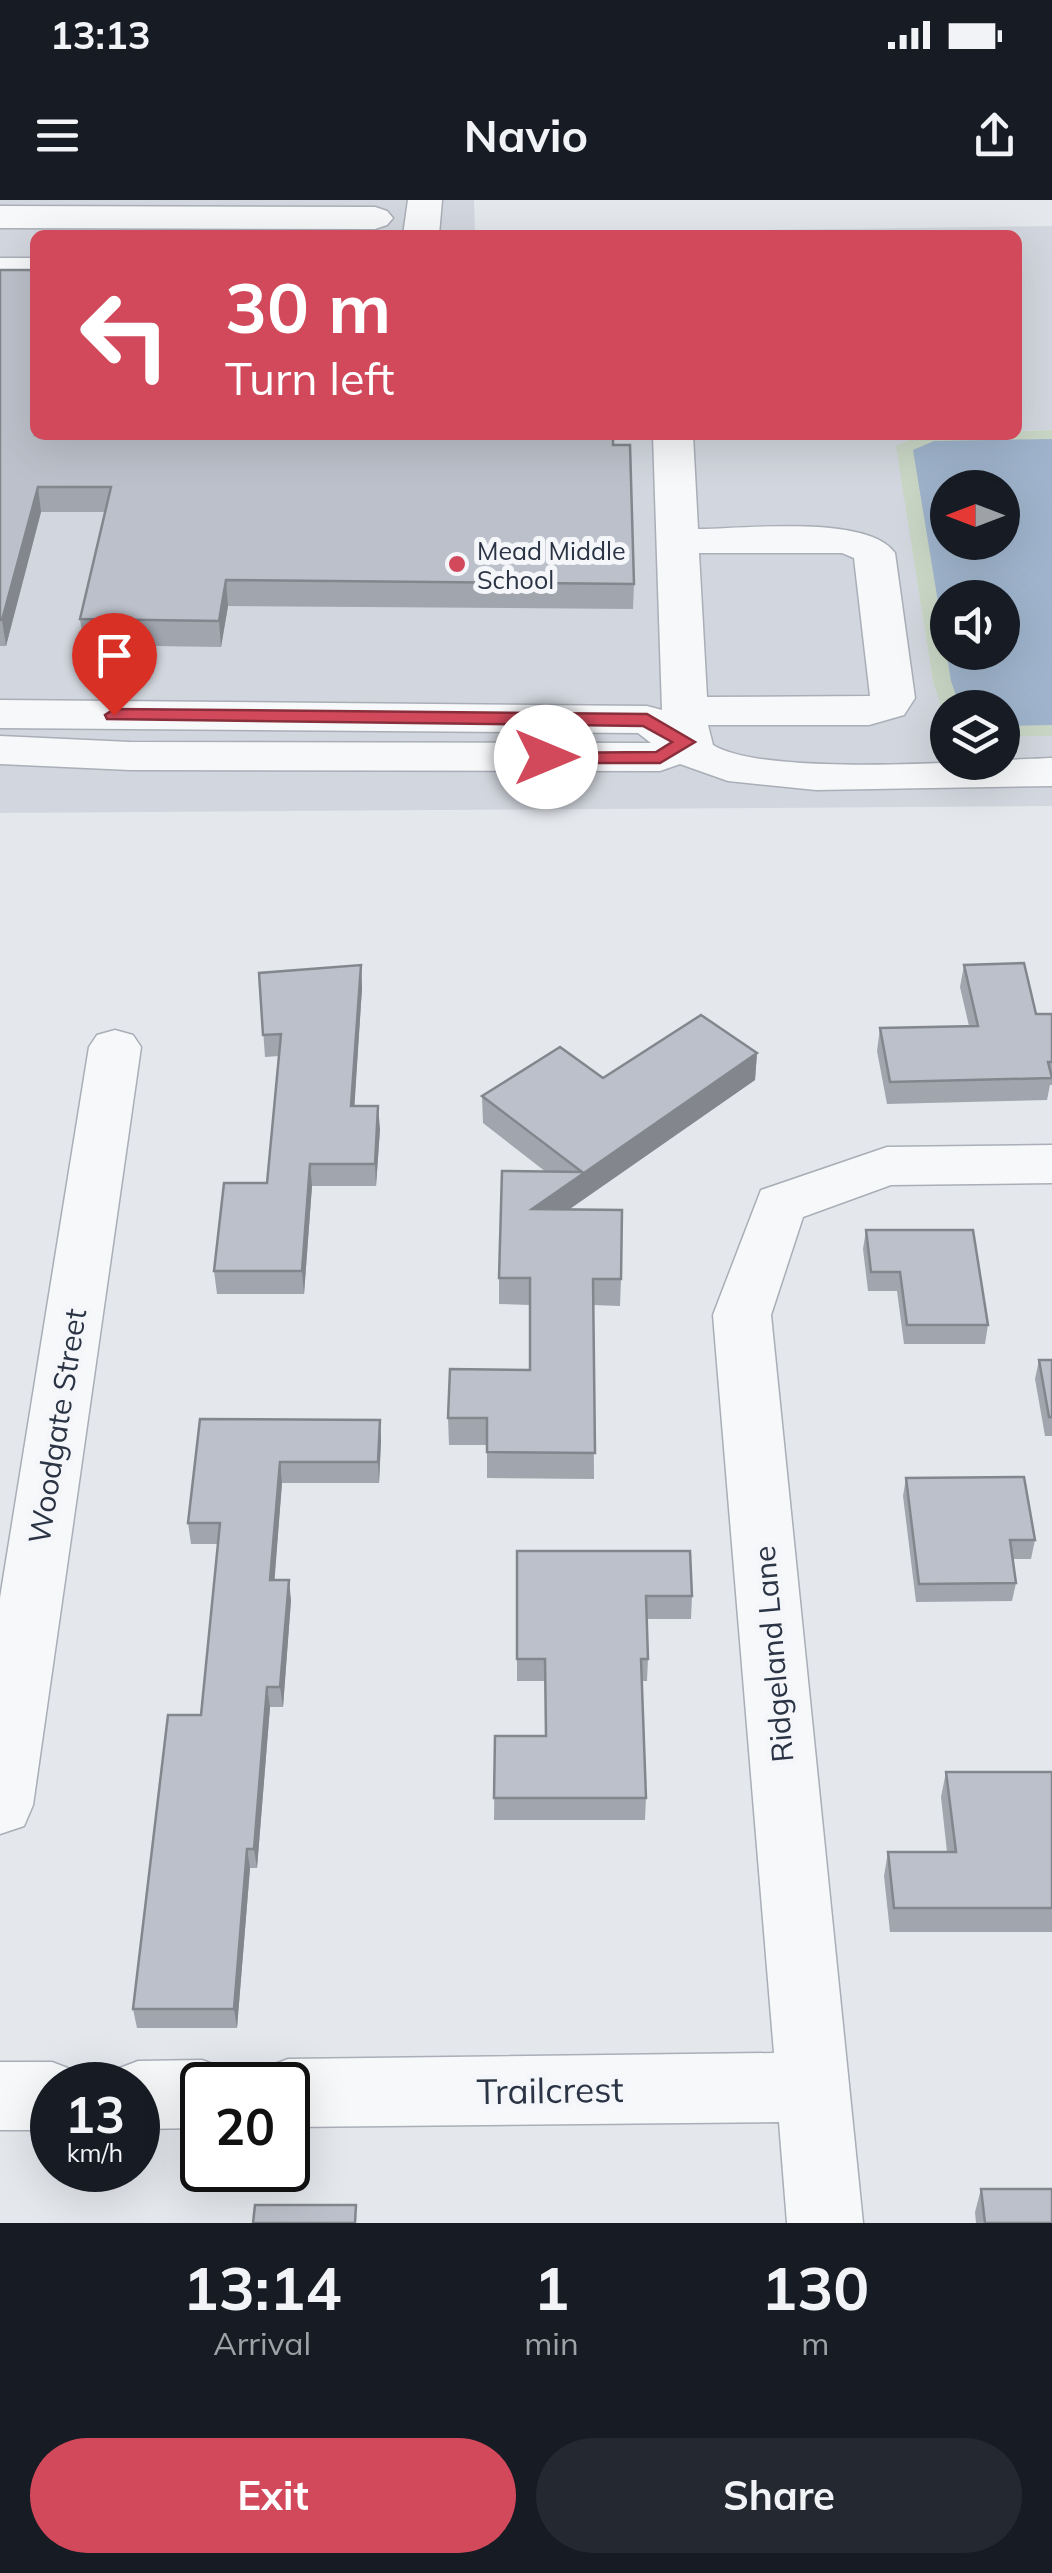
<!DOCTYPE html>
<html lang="en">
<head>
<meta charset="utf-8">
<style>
	:root { --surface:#171b24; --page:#242831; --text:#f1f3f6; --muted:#9ea1a6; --accent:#d1495b }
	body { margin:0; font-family:Mulish,sans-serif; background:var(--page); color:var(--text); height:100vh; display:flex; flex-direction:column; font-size:38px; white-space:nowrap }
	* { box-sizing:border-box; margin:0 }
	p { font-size:32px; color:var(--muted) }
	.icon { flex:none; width:55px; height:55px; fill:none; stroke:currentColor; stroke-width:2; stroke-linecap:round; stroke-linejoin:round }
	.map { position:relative; height:2023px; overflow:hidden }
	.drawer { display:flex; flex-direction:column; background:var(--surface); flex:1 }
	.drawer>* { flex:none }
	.hud { position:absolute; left:30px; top:30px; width:992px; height:210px; border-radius:15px; box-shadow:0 10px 40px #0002; background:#d1495b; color:#fff; overflow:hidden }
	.needle { width:65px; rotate:270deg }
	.tools { position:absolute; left:930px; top:270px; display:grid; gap:20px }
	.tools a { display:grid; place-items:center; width:90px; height:90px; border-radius:50%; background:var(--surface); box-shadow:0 10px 40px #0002; font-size:50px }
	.speed { position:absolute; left:30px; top:1862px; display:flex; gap:20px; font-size:50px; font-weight:700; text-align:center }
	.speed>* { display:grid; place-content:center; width:130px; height:130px; border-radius:50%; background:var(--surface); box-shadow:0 10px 40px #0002; line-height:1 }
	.speed small { font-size:25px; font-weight:400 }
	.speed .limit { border:5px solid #111; border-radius:15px; background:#fff; color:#111 }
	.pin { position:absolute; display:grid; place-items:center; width:85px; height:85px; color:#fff; margin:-102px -42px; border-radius:50% 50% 50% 0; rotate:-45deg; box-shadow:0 0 10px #0007 }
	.pin .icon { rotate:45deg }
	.me { position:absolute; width:110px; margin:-55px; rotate:90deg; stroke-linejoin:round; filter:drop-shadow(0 0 8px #0008) }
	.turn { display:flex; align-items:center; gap:35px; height:210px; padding:0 30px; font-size:45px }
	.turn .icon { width:130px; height:130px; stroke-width:2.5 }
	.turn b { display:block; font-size:70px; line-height:85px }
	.eta { display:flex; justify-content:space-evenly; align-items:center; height:170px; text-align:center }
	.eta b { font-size:60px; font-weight:700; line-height:70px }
	.action { display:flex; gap:20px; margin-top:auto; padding:20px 30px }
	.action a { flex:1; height:115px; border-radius:60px; background:var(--accent); color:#fff; font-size:40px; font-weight:700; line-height:115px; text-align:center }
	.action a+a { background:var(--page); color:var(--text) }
	.status { display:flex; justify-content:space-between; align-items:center; height:70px; padding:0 50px; background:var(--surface); direction:ltr }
	.status svg { height:28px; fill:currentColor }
	header { display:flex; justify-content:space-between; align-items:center; height:130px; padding:0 30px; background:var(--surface); font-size:45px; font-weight:700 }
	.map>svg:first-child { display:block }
</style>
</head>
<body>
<div class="status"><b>13:13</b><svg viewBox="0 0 49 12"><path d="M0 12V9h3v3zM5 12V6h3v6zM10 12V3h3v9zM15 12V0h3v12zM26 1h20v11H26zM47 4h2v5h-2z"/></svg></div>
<header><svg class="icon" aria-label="menu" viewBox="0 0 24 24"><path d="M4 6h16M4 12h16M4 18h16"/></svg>Navio<svg class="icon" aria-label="share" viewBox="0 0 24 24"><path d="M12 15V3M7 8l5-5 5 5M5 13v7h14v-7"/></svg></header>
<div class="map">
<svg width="1052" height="2023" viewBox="0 0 1052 2023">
	<rect width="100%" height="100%" fill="#e4e7ec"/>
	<!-- built -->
	<path fill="#d2d6de" d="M 0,0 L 474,0 L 475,34 L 1052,26 L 1052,230 L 1018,231 L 1018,35 L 35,35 L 35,235 L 921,235 L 897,246 L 933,482 L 947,522 L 948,562 L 1002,562 L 1003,536 L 1052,536 L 1052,606 L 0,613 Z"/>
	<!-- green -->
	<path fill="#c9d6c5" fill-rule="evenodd" d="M 1052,230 L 1052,536 L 1003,536 L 1002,508 L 948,508 L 946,522 L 933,482 L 896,246 L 921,235 ZM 948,288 L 1002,288 L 1002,342 L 948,342 ZM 948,398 L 1002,398 L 1002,452 L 948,452 Z"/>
	<!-- water -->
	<path fill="#9fb4cc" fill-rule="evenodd" d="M 1052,239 L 1052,525 L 1003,526 L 1002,508 L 960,507 L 951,481 L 913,250 L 934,241 ZM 948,288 L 1002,288 L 1002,342 L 948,342 ZM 948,398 L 1002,398 L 1002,452 L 948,452 Z"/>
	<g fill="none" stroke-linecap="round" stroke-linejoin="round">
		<!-- minor casing -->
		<g stroke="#a9aeb7" stroke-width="3">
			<path id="minor" d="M 408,0 L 442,0 L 439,35 L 403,35 Z
				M 0,6 L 375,7 L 387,11 L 393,18 L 387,25 L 375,29 L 0,28 Z
				M 0,58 L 35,58 L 35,80 L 0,80 Z
				M 653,235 L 693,235 L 698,329 C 744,329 868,314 895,353 L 915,498 L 904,515 L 869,525 L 708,525 L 713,545 C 767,578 986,560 1052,558 L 1052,586 L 816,590 L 728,581 L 680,564 L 660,571 L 130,570 L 0,564 L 0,536 L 130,542 L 651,543 L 638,533 L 0,528 L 0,500 L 647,506 L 662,510 ZM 699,353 L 842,353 L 854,358 L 870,496 L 707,497 Z
				M 115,830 L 133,835 L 141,847 L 33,1605 L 24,1626 L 0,1634 L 0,1398 L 89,847 L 97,835 Z
				M 1052,945 L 1052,983 L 891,985 L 803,1017 L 771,1115 L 863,2023 L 787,2023 L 779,1922 L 288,1927 L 288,1885 L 255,1885 L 262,1869 L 288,1859 L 774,1853 L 713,1115 L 761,990 L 887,947 Z
				M 202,1860 L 228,1870 L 234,1885 L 202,1885 L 202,1928 L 138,1929 L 138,1885 L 106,1885 L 112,1871 L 138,1861 Z
				M 0,1862 L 52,1862 L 78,1872 L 83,1885 L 52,1885 L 52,1930 L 0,1930 Z"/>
		</g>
		<!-- minor -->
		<use href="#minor" fill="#f7f8fa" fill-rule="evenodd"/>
	</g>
	<!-- wall -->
	<path fill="#a1a5ae" d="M 0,70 L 35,235 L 613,245 L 634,384 L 633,409 L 228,406 L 221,447 L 84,445 L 80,419 L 105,312 L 41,312 L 6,446 L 0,446 Z
		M 361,765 L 362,788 L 354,906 L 380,929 L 376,986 L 312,986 L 304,1094 L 217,1094 L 214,1071 L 267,983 L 279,856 L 265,857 L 259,773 Z
		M 964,765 L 1036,814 L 1052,814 L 1052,885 L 1050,885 L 1047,900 L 887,904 L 877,851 L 880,828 L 969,826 L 960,787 Z
		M 757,853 L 755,880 L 570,1009 L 621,1079 L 620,1106 L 593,1105 L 594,1279 L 487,1278 L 487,1245 L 449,1245 L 448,1218 L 530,1170 L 530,1105 L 499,1104 L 499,1078 L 546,972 L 483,923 L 482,896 Z
		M 866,1030 L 988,1125 L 985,1144 L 904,1144 L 897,1091 L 868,1091 L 863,1049 Z
		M 1039,1160 L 1052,1160 L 1052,1236 L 1045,1236 L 1035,1179 Z
		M 200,1219 L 380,1220 L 381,1241 L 379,1283 L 282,1283 L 274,1380 L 291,1400 L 283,1507 L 270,1507 L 257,1668 L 250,1668 L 237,1828 L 137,1828 L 133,1809 L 201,1515 L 218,1344 L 191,1344 L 188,1323 Z
		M 906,1278 L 1035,1340 L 1031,1359 L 1012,1359 L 1016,1383 L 1012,1401 L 916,1402 L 903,1296 Z
		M 517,1351 L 692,1396 L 691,1419 L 646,1419 L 648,1459 L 647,1481 L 642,1481 L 646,1598 L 645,1620 L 494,1620 L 495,1536 L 545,1536 L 545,1481 L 517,1481 Z
		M 946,1572 L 1052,1572 L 1052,1732 L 890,1732 L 884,1676 L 888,1652 L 947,1652 L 941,1597 Z
		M 981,1989 L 1052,2023 L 976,2023 L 975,2012 Z"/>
	<!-- shaded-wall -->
	<path fill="#83868d" d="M 38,287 L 41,312 L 6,446 L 2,420 Z
		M 226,380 L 228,406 L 221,447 L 219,421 Z
		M 361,765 L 362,788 L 353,929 L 351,906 Z
		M 757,853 L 755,880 L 532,1035 L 532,1009 Z
		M 378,906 L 380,929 L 376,986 L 375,964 Z
		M 310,964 L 312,986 L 304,1094 L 302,1071 Z
		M 380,1220 L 381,1241 L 379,1283 L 378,1262 Z
		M 280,1262 L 282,1283 L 273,1400 L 270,1380 Z
		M 289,1380 L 291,1400 L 283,1507 L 280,1487 Z
		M 267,1487 L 270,1507 L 257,1668 L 254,1649 Z
		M 247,1649 L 250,1668 L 237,1828 L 234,1809 Z"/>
	<!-- building -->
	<path fill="#bbc0ca" stroke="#83868d" stroke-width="2.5" d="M 0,70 L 35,70 L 35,235 L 613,235 L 613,245 L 630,245 L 634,384 L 226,380 L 219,421 L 80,419 L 111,287 L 38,287 L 2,420 L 0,420 Z
		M 1024,763 L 1036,814 L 1052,814 L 1052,862 L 1048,862 L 1052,878 L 890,882 L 880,828 L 978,826 L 964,765 Z
		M 361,765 L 351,906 L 378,906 L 375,964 L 310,964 L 302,1071 L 214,1071 L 224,983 L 267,983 L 281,834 L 263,835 L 259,773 Z
		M 701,815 L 757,853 L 532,1009 L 622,1010 L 621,1079 L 593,1079 L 595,1253 L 487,1252 L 487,1218 L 448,1218 L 450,1169 L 530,1170 L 530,1078 L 499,1078 L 502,971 L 582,972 L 482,896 L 560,847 L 603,878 Z
		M 866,1030 L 973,1030 L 988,1125 L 907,1125 L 900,1072 L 871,1072 Z
		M 1039,1160 L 1052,1160 L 1052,1217 L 1049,1217 Z
		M 200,1219 L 380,1220 L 378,1262 L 280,1262 L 270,1380 L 289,1380 L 280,1487 L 267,1487 L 254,1649 L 247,1649 L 234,1809 L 133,1809 L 168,1515 L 201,1515 L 220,1323 L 188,1323 Z
		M 1024,1277 L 1035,1340 L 1010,1340 L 1016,1383 L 919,1384 L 906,1278 Z
		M 517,1351 L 690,1351 L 692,1396 L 646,1396 L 648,1459 L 641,1459 L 646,1598 L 494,1598 L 495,1536 L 546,1536 L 545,1459 L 517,1459 Z
		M 946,1572 L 1052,1572 L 1052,1708 L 894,1708 L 888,1652 L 956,1652 Z
		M 981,1989 L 1052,1989 L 1052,2023 L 985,2023 Z
		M 255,2005 L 356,2005 L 355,2023 L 253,2023 Z"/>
	<!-- route -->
	<path fill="#d1495b" stroke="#882f3b" stroke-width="2.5" d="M 114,509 L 647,514 L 695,542 L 660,563 L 546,563 L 537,557 L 540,553 L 656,552 L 672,542 L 643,526 L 107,519 L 105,515 Z"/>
	<!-- markers -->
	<circle fill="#d1495b" stroke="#f4f6f9" stroke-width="4" cx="457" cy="364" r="10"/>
	<g text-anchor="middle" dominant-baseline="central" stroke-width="10" stroke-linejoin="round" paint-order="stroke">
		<!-- far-poi labels -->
		<g font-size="25" fill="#2b3445" stroke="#f4f6f9" text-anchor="start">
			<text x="477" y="350">Mead Middle<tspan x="477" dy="29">School</tspan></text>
		</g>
		<!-- street labels -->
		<g font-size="30" fill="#2b3445" stroke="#f4f6f9">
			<text transform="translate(57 1226) rotate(-81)">Woodgate Street</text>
			<text transform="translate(773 1454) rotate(-95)">Ridgeland Lane</text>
		</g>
		<!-- near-street labels -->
		<g font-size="35" fill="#2b3445" stroke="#f4f6f9">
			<text transform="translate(550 1890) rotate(-1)">Trailcrest</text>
		</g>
	</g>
</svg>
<div class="tools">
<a><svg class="needle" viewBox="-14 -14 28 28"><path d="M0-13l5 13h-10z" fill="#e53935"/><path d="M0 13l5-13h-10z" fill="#9ea1a6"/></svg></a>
<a><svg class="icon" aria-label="sound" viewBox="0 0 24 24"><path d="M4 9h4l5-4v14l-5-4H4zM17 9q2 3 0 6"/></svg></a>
<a><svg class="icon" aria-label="layers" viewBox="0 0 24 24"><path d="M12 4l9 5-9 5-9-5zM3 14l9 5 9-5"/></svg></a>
</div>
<div class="speed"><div>13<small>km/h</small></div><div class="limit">20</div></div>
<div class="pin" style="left:114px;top:515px;background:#d93025"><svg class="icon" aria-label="arrive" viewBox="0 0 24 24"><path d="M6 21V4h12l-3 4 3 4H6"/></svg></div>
<svg class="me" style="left:546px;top:557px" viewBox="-20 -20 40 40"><circle r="19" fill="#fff"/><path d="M0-13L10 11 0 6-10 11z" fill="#d1495b"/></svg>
<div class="hud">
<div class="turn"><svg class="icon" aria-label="left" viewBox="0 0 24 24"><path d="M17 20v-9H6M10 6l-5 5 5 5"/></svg><div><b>30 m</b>Turn left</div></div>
</div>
</div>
<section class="drawer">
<div class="eta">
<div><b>13:14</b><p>Arrival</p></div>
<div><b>1</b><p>min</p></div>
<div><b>130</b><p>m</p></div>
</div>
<div class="action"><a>Exit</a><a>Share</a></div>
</section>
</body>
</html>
